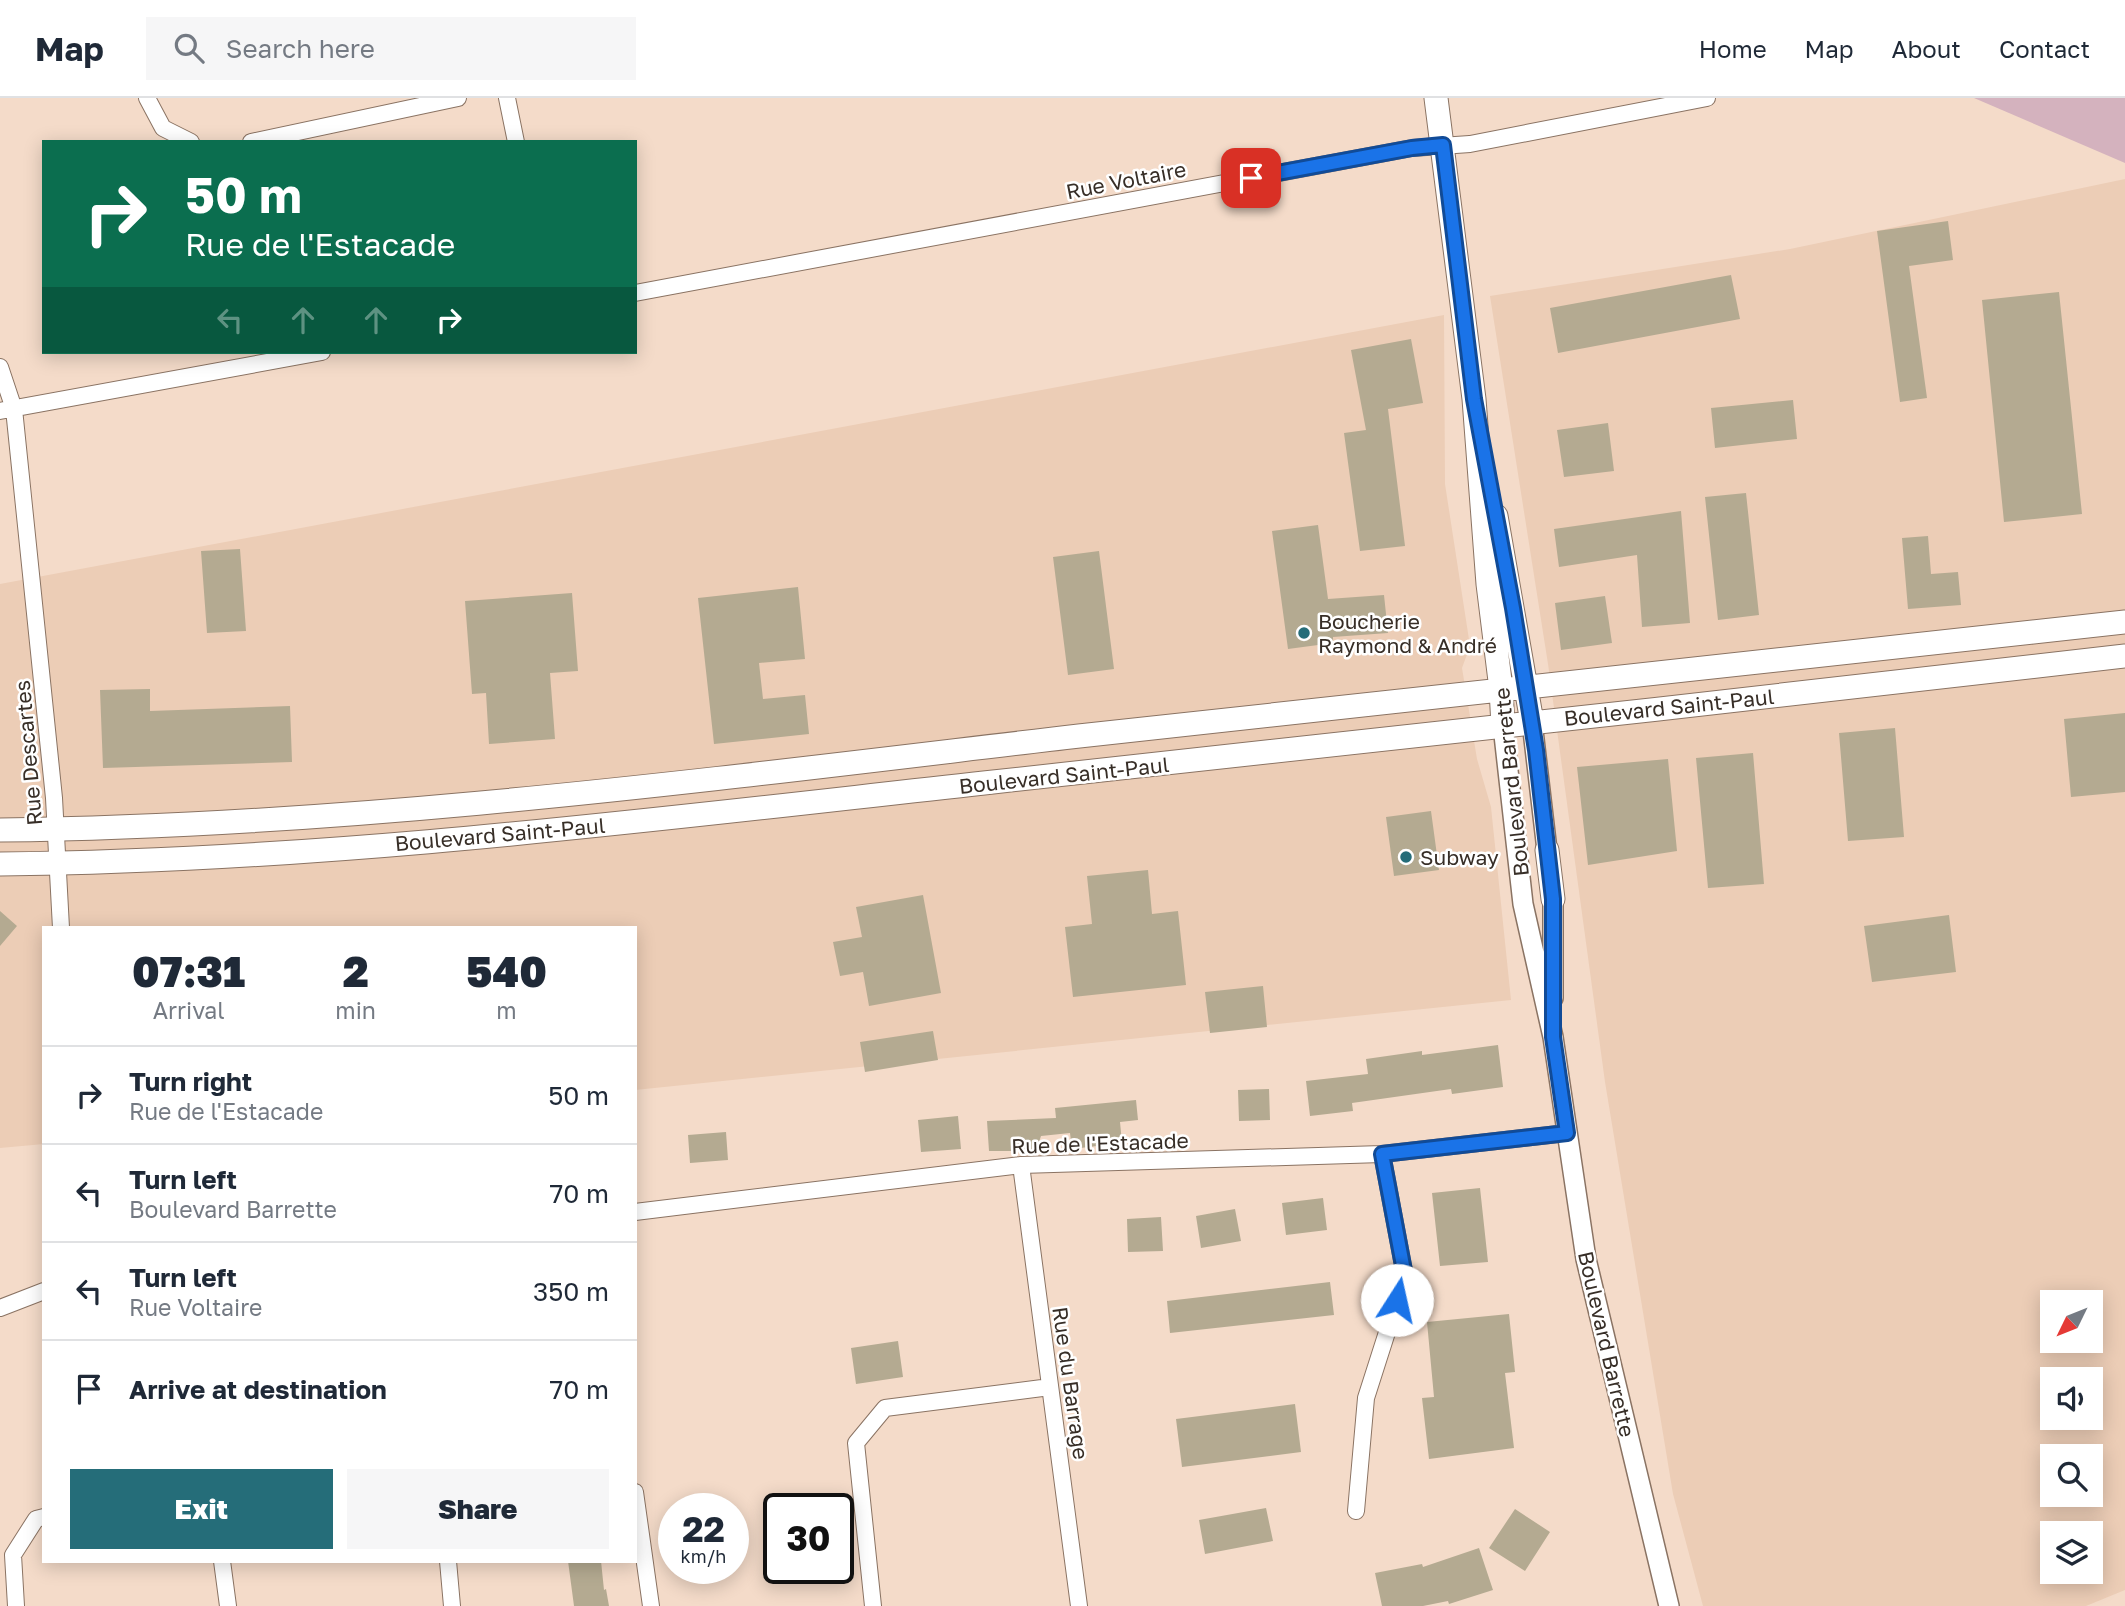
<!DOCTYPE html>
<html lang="en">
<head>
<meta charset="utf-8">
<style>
	:root { --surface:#fff; --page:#f6f6f7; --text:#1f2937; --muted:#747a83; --line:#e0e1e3; --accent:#256d79 }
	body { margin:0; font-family:"Golos Text",sans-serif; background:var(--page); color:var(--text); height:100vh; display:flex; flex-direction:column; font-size:26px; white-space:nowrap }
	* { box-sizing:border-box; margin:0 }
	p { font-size:23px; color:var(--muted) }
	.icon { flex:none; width:38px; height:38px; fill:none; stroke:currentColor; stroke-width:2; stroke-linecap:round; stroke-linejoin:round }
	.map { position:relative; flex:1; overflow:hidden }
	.drawer { position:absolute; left:42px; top:828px; width:595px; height:637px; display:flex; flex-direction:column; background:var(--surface); border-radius:0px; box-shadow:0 4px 18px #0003 }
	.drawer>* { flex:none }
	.banner { position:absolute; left:42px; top:42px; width:595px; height:214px; border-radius:0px; box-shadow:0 4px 18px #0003; background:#0b6e4f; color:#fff; overflow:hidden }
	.needle { width:46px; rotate:227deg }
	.controls { position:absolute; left:2040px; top:1192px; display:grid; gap:14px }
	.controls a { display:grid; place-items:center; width:63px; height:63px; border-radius:0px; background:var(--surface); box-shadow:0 4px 18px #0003; font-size:35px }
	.speed { position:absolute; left:658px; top:1395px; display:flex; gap:14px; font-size:35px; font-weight:700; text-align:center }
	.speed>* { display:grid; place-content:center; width:91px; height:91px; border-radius:50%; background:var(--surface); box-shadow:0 4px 18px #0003; line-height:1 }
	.speed small { font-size:18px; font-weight:400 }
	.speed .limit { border:4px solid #111; border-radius:10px; background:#fff; color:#111 }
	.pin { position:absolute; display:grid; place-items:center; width:60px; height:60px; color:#fff; margin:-30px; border-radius:14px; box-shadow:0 4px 10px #0006 }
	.me { position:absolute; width:77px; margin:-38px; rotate:10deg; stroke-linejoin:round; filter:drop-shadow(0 0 5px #0008) }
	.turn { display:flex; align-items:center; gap:24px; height:147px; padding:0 28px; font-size:32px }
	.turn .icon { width:91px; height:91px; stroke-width:2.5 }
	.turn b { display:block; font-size:49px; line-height:60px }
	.lanes { display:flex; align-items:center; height:66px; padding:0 28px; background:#0003; justify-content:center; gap:35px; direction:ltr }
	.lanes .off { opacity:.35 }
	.eta { display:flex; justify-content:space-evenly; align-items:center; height:119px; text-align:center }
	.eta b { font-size:42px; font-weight:800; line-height:49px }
	.cta { display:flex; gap:14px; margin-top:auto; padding:14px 28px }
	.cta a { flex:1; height:80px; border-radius:0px; background:var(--accent); color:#fff; font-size:28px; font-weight:800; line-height:80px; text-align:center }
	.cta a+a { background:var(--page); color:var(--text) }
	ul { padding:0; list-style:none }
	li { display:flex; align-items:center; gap:21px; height:98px; padding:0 28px; border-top:2px solid var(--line) }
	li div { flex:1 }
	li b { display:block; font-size:26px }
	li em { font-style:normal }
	header { display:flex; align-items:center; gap:42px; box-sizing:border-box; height:98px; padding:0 35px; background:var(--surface); border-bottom:2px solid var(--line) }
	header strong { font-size:33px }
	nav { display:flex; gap:38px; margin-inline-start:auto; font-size:24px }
	.search { width:490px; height:63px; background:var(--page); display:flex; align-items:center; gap:18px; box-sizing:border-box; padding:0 24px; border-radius:0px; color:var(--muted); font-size:26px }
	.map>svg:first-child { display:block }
</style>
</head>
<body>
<header>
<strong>Map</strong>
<div class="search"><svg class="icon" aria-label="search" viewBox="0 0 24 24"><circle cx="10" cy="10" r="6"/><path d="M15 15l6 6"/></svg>Search here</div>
<nav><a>Home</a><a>Map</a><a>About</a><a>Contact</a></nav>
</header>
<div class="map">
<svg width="2125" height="1508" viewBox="0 0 2125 1508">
	<rect width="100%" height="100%" fill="#f4dbc9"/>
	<!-- built -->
	<path fill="#eccdb6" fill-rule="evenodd" d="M 2125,81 L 2125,1492 L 2086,1508 L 1703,1508 L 1673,1396 L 1605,984 L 1548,566 L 1490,198 L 1790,151 ZM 2053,1204 L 2091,1204 L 2091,1242 L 2053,1242 ZM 2053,1281 L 2091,1281 L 2091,1320 L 2053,1320 ZM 2053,1358 L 2091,1358 L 2091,1396 L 2053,1396 ZM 2053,1435 L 2091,1435 L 2091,1474 L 2053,1474 Z
		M 1444,217 L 1445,386 L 1470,548 L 1462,570 L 1477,661 L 1491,709 L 1511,902 L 635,992 L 635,830 L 44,830 L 44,1046 L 0,1050 L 0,486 Z"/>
	<!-- green -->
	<path fill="#d4b2be" d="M 1974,0 L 2125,0 L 2125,65 Z"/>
	<!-- building -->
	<path fill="#b4aa91" d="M 1948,123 L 1953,162 L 1909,168 L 1927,300 L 1900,304 L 1877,133 Z
		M 1731,177 L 1740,221 L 1558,255 L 1550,210 Z
		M 2059,194 L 2082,416 L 2004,424 L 1982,202 Z
		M 1411,241 L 1423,305 L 1388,311 L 1405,448 L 1360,453 L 1344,335 L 1366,332 L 1351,252 Z
		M 1793,302 L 1797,341 L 1715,350 L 1711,310 Z
		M 1608,325 L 1614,373 L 1564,379 L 1557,332 Z
		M 1746,395 L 1759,517 L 1718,522 L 1705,399 Z
		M 1681,413 L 1690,525 L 1642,529 L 1637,457 L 1559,469 L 1554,431 Z
		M 1318,427 L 1328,501 L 1384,497 L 1388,535 L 1333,539 L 1333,545 L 1288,551 L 1272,433 Z
		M 1928,438 L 1931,476 L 1958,474 L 1961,507 L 1908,511 L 1902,440 Z
		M 240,451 L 246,533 L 207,535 L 201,453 Z
		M 1099,453 L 1114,571 L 1068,577 L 1053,459 Z
		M 798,489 L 805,561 L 759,565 L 763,601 L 805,597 L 809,636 L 714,646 L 698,500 Z
		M 572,495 L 578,573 L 550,575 L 555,641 L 489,646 L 486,595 L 472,596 L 465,503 Z
		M 1605,498 L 1612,545 L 1561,552 L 1555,505 Z
		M 150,591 L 150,613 L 290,608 L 292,664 L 103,670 L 100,592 Z
		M 2125,615 L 2125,694 L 2071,699 L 2064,621 Z
		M 1895,630 L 1904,739 L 1848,743 L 1839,635 Z
		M 1753,655 L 1764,786 L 1708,790 L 1696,660 Z
		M 1668,661 L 1677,753 L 1588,767 L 1577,669 Z
		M 1431,713 L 1439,772 L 1394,778 L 1386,719 Z
		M 1148,772 L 1152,816 L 1178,813 L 1186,887 L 1073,899 L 1065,829 L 1092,826 L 1087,778 Z
		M 923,797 L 941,895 L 869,908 L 863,874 L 840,878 L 833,844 L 862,839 L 856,809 Z
		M 0,813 L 17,828 L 0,848 Z
		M 1949,817 L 1956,874 L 1872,884 L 1864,828 Z
		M 1263,888 L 1267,929 L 1210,935 L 1205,894 Z
		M 933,933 L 938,962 L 865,974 L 860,944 Z
		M 1498,947 L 1503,989 L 1452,996 L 1451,991 L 1352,1005 L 1353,1013 L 1310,1018 L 1306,983 L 1368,976 L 1366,961 L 1422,953 L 1422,957 Z
		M 1269,991 L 1270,1022 L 1239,1023 L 1238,992 Z
		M 1136,1002 L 1138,1022 L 1120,1024 L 1122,1045 L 1072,1051 L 1070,1035 L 1041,1038 L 1036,1053 L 989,1053 L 987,1023 L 1056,1020 L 1055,1010 Z
		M 958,1018 L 961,1051 L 921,1054 L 918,1022 Z
		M 726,1034 L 728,1062 L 690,1065 L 688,1037 Z
		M 1480,1090 L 1488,1164 L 1440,1168 L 1432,1095 Z
		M 1323,1100 L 1327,1132 L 1286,1137 L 1282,1105 Z
		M 1235,1111 L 1241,1143 L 1201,1150 L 1196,1118 Z
		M 1161,1119 L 1163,1153 L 1128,1154 L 1127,1121 Z
		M 1330,1184 L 1334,1217 L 1170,1235 L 1167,1203 Z
		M 1509,1216 L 1515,1274 L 1505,1275 L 1514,1350 L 1429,1361 L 1422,1300 L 1434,1299 L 1427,1224 Z
		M 898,1243 L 903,1279 L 856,1286 L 851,1250 Z
		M 1295,1306 L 1301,1354 L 1182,1369 L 1176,1321 Z
		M 1266,1410 L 1273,1443 L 1205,1456 L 1199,1422 Z
		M 1515,1411 L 1550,1434 L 1525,1473 L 1489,1450 Z
		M 1479,1450 L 1493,1492 L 1449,1506 L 1448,1503 L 1423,1508 L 1382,1508 L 1375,1475 L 1422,1466 L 1423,1469 Z
		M 568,1463 L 601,1463 L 604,1492 L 606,1491 L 609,1508 L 574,1508 Z"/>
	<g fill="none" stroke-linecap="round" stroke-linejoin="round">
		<!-- minor casing -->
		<g stroke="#8a7363" stroke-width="18">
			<path id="minor" d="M 147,0 L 163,30 L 191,44
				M 507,0 L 516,44
				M 251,44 L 458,0
				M 635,195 L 1412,50 L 1470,46 L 1707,0
				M 0,269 L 14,311 L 54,700 L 61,830
				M 0,313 L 322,254
				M 1021,1067 L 1079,1508
				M 635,1114 L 1021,1067 L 1382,1056 L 1567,1035
				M 0,1210 L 44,1193
				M 635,1394 L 651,1508
				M 1356,1413 L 1366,1300 L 1405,1178 L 1382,1056
				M 222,1463 L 228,1508
				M 448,1463 L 452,1508
				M 16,1508 L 13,1457 L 36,1421 L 44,1419
				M 873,1508 L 856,1345 L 885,1310 L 1050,1289"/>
		</g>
		<!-- tertiary casing -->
		<g stroke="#8a7363" stroke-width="22">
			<path id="tertiary" d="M 1532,624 L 1547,752
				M 1503,628 L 1523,806 L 1553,939 L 1586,1161 L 1669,1508
				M 1553,801 L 1553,900"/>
		</g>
		<!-- secondary casing -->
		<g stroke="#8a7363" stroke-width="25">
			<path id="secondary" d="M 1436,0 L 1474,301 L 1488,486 L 1501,591 L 1503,628
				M 1496,418 L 1532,624
				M 0,732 C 361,728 721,680 1079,638 C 1428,598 1777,564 2125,524
				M 1547,752 L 1553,801
				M 0,766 C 329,763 657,721 984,685 C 1364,644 1745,602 2125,558"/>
		</g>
		<!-- minor -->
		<use href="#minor" stroke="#fff" stroke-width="16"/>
		<!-- tertiary -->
		<use href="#tertiary" stroke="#fff" stroke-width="19"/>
		<!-- secondary -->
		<use href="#secondary" stroke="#fff" stroke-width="23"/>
	</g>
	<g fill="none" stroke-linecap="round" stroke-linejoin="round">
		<!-- route casing -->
		<g stroke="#114b97" stroke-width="18">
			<path id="route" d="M 1251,80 L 1412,50 L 1443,47 L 1474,301 L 1513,510 L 1536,652 L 1553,801 L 1553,939 L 1567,1035 L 1382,1056 L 1405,1178 L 1397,1202"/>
		</g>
		<!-- route -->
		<use href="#route" stroke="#1a73e8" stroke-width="12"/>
	</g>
	<!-- markers -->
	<g fill="#256d79" stroke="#fff" stroke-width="2.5">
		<circle cx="1304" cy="535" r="7"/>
		<circle cx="1406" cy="759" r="7"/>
	</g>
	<g text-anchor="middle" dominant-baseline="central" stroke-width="5" stroke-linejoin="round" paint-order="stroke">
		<!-- street labels -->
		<g font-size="21" fill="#372e27" stroke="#fff">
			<text transform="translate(1126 82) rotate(-11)">Rue Voltaire</text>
			<text transform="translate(1669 609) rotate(-6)">Boulevard Saint-Paul</text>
			<text transform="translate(28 655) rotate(-95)">Rue Descartes</text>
			<text transform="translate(1064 677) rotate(-6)">Boulevard Saint-Paul</text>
			<text transform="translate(1511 684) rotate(-96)">Boulevard Barrette</text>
			<text transform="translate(500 736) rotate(-5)">Boulevard Saint-Paul</text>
			<text transform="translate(1100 1045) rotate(-2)">Rue de l'Estacade</text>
			<text transform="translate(1607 1246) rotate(77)">Boulevard Barrette</text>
			<text transform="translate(1071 1285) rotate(82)">Rue du Barrage</text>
		</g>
		<!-- poi labels -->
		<g font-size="21" fill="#372e27" stroke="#fff" text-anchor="start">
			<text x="1318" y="523">Boucherie<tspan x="1318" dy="24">Raymond &amp; André</tspan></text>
			<text x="1420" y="759">Subway</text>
		</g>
	</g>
</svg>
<div class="controls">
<a><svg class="needle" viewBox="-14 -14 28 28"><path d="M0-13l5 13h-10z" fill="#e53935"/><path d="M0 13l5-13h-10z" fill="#747a83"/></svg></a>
<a><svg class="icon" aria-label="sound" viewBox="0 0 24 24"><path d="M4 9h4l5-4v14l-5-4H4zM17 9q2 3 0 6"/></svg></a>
<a><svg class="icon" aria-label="search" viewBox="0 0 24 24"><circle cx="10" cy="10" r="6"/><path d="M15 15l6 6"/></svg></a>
<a><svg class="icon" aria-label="layers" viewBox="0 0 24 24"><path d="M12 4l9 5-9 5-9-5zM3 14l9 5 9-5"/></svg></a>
</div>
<div class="speed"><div>22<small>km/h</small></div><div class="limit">30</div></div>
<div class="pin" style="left:1251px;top:80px;background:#d93025"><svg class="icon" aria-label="arrive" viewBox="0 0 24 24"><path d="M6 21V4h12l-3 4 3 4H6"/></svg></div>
<svg class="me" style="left:1397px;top:1202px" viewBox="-20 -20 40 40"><circle r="19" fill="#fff"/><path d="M0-13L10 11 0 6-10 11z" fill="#1a73e8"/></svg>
<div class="banner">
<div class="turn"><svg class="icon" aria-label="right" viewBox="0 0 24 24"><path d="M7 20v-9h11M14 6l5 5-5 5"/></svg><div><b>50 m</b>Rue de l'Estacade</div></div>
<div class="lanes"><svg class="icon off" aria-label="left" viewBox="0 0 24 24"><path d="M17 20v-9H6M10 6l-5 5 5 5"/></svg><svg class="icon off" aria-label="ahead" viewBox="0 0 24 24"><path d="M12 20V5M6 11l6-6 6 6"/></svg><svg class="icon off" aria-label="ahead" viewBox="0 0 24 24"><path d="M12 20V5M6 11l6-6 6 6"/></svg><svg class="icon" aria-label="right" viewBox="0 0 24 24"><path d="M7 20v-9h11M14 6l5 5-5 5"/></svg></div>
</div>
<section class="drawer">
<div class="eta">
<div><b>07:31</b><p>Arrival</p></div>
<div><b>2</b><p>min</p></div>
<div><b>540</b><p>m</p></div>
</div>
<ul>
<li><svg class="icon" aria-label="right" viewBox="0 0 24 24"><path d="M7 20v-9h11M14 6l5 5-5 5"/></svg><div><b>Turn right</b><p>Rue de l'Estacade</p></div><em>50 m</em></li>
<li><svg class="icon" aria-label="left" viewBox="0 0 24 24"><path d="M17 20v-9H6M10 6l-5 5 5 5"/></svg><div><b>Turn left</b><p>Boulevard Barrette</p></div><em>70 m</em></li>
<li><svg class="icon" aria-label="left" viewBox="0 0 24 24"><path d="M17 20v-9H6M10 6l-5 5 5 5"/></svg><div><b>Turn left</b><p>Rue Voltaire</p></div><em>350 m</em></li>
<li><svg class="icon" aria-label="arrive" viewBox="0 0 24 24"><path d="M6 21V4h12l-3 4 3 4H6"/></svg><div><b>Arrive at destination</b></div><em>70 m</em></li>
</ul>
<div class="cta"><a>Exit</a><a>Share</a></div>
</section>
</div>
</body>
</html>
